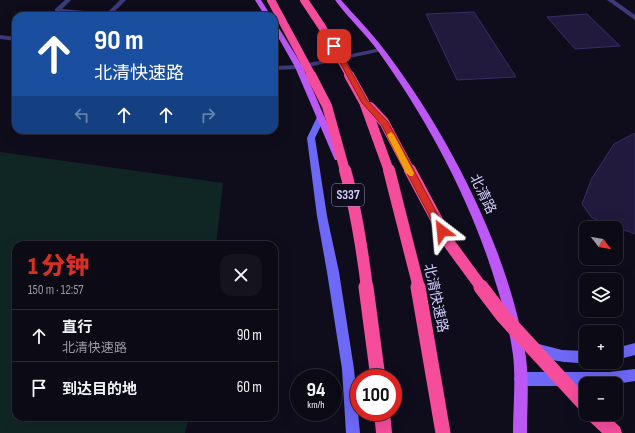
<!DOCTYPE html>
<html lang="zh">
<head>
<meta charset="utf-8">
<style>
	:root { --surface:#0b0a15; --page:#14131e; --text:#f1f3f6; --muted:#9a9aa0; --line:#2b2b34; --accent:#d93025 }
	body { margin:0; font-family:"Sofia Sans Condensed","Noto Sans SC",sans-serif; background:var(--page); color:var(--text); height:100vh; display:flex; flex-direction:column; font-size:15px; white-space:nowrap }
	* { box-sizing:border-box; margin:0 }
	p { font-size:13px; color:var(--muted) }
	.icon { flex:none; width:22px; height:22px; fill:none; stroke:currentColor; stroke-width:2; stroke-linecap:round; stroke-linejoin:round }
	.map { position:relative; flex:1; overflow:hidden }
	.details { position:absolute; left:12px; top:241px; width:266px; height:180px; display:flex; flex-direction:column; background:var(--surface); border-radius:12px; box-shadow:0 4px 16px #0002,0 0 0 1px var(--line) }
	.details>* { flex:none }
	.guide { position:absolute; left:12px; top:12px; width:266px; height:122px; border-radius:12px; box-shadow:0 4px 16px #0002,0 0 0 1px var(--line); background:#1a4fa0; color:#fff; overflow:hidden }
	.needle { width:26px; rotate:121deg }
	.fabs { position:absolute; left:579px; top:221px; display:grid; gap:8px }
	.fabs a { display:grid; place-items:center; width:44px; height:44px; border-radius:8px; background:var(--surface); box-shadow:0 4px 16px #0002,0 0 0 1px var(--line); font-size:20px }
	.speed { position:absolute; left:290px; top:369px; display:flex; gap:8px; font-size:20px; font-weight:700; text-align:center }
	.speed>* { display:grid; place-content:center; width:52px; height:52px; border-radius:50%; background:var(--surface); box-shadow:0 4px 16px #0002,0 0 0 1px var(--line); line-height:1 }
	.speed small { font-size:10px; font-weight:400 }
	.speed .limit { border:6px solid #d22; background:#fff; color:#111 }
	.pin { position:absolute; display:grid; place-items:center; width:34px; height:34px; color:#fff; margin:-17px; border-radius:8px; box-shadow:0 2px 6px #0006 }
	.me { position:absolute; width:44px; margin:-22px; rotate:331deg; stroke-linejoin:round; filter:drop-shadow(0 0 3px #0008) }
	.turn { display:flex; align-items:center; gap:14px; height:84px; padding:0 16px; font-size:18px }
	.turn .icon { width:52px; height:52px; stroke-width:2.5 }
	.turn b { display:block; font-size:28px; line-height:34px }
	.lanes { display:flex; align-items:center; height:38px; padding:0 16px; background:#0003; justify-content:center; gap:20px; direction:ltr }
	.lanes .off { opacity:.35 }
	.round { display:grid; place-items:center; flex:none; width:42px; height:42px; border-radius:12px; background:var(--page) }
	.summary { display:flex; align-items:center; justify-content:space-between; height:68px; padding:0 16px }
	h1 { font-size:24px; font-weight:800; line-height:30px; color:var(--accent) }
	ul { padding:0; list-style:none }
	li { display:flex; align-items:center; gap:12px; height:52px; padding:0 16px; border-top:1px solid var(--line) }
	li div { flex:1 }
	li b { display:block; font-size:15px }
	li em { font-style:normal }
	.map>svg:first-child { display:block }
</style>
</head>
<body>
<div class="map">
<svg width="635" height="433" viewBox="0 0 635 433">
	<rect width="100%" height="100%" fill="#0f0d1c"/>
	<!-- green -->
	<path fill="#102625" d="M 0,152 L 223,183 L 216,245 L 16,245 L 16,417 L 189,417 L 185,433 L 0,433 Z"/>
	<!-- building -->
	<path fill="#211a3c" stroke="#392d67" d="M 474,12 L 516,77 L 457,80 L 426,14 Z
		M 587,14 L 620,46 L 575,49 L 547,17 Z
		M 635,133 L 635,234 L 592,218 L 582,204 L 592,178 L 614,144 Z"/>
	<g fill="none" stroke-linecap="round" stroke-linejoin="round">
		<!-- street -->
		<path fill="#3d3a79" fill-rule="evenodd" d="M 65,0 L 71,0 L 62,9 L 107,13 L 120,0 L 126,0 L 113,13 L 124,16 L 101,16 L 55,11 L 55,9 Z
			M 607,0 L 614,0 L 635,15 L 635,20 Z
			M 0,35 L 16,37 L 16,41 L 0,39 Z
			M 380,48 L 383,50 L 382,51 L 299,69 L 274,70 L 274,66 L 299,65 Z"/>
		<!-- secondary -->
		<path fill="#6d68f6" fill-rule="evenodd" d="M 321,114 L 325,117 L 315,138 L 327,216 L 339,272 L 354,369 L 360,433 L 346,433 L 342,369 L 327,272 L 317,216 L 307,138 L 317,117 Z
			M 535,343 L 562,350 L 586,351 L 586,362 L 589,362 L 586,363 C 567,363 548,361 531,353 L 529,349 L 531,345 Z
			M 635,343 L 635,355 L 616,360 L 616,348 Z
			M 635,369 L 635,381 L 616,384 L 586,384 L 586,386 L 521,386 L 516,384 L 514,379 L 516,374 L 521,372 L 609,372 Z"/>
		<!-- primary -->
		<path fill="#bc59f5" fill-rule="evenodd" d="M 255,0 L 261,0 L 271,16 L 265,16 Z
			M 335,0 L 341,0 C 354,15 367,28 379,43 C 444,126 505,242 524,346 C 530,374 527,404 527,433 L 513,433 C 513,407 516,381 513,355 C 510,332 504,309 497,287 C 472,203 429,122 378,51 C 365,33 348,18 335,0 Z
			M 274,23 L 277,25 L 303,67 L 342,158 L 341,160 L 335,160 L 334,158 L 295,67 L 274,30 Z"/>
		<!-- highway -->
		<path fill="#f54d9c" fill-rule="evenodd" d="M 374,412 L 390,412 L 392,433 L 376,433 Z
			M 586,414 L 606,414 L 620,427 L 622,433 L 602,433 L 588,420 Z"/>
		<!-- highway-bridge-far3 -->
		<path stroke="#f54d9c" stroke-width="8" d="M 271,0 L 312,76
			M 304,0 L 322,27 L 350,76"/>
		<!-- highway-bridge-far2 -->
		<path stroke="#f54d9c" stroke-width="10" d="M 311,75 L 327,106 L 345,171
			M 349,75 L 364,102 L 389,171
			M 370,107 L 384,122 L 410,171"/>
		<!-- highway-bridge-far1 -->
		<path stroke="#f54d9c" stroke-width="12" d="M 345,170 C 356,209 362,248 367,288
			M 389,170 L 419,288
			M 410,170 L 449,243 L 482,288"/>
		<!-- highway-bridge -->
		<path stroke="#f54d9c" stroke-width="15" d="M 366,287 L 378,378
			M 418,287 L 443,433
			M 481,287 L 503,316 L 586,406"/>
	</g>
	<!-- route -->
	<path fill="#d93025" stroke="#8d1f18" d="M 332,45 L 337,46 L 367,100 L 388,122 L 445,228 L 445,234 L 439,234 L 381,124 L 362,103 L 331,46 Z"/>
	<!-- slow -->
	<path fill="#f59e0b" d="M 391,132 L 394,135 L 414,173 L 413,176 L 410,176 L 406,173 L 387,135 Z"/>
	<g text-anchor="middle" dominant-baseline="central" stroke-width="3" stroke-linejoin="round" paint-order="stroke">
		<!-- shield labels -->
		<rect fill="#0f0d1c" stroke="#9792b9" stroke-width="1" x="332" y="184" width="32" height="22" rx="3"/>
		<g font-size="13" font-weight="bold" fill="#d1cbfc">
			<text x="348" y="195">S337</text>
		</g>
		<!-- street labels -->
		<g font-size="14" fill="#d1cbfc" stroke="#0f0d1c">
			<text transform="translate(483 194) rotate(64)">北清路</text>
			<text transform="translate(436 298) rotate(78)">北清快速路</text>
		</g>
	</g>
</svg>
<div class="fabs">
<a><svg class="needle" viewBox="-14 -14 28 28"><path d="M0-13l5 13h-10z" fill="#e53935"/><path d="M0 13l5-13h-10z" fill="#9a9aa0"/></svg></a>
<a><svg class="icon" aria-label="layers" viewBox="0 0 24 24"><path d="M12 4l9 5-9 5-9-5zM3 14l9 5 9-5"/></svg></a>
<a>+</a>
<a>−</a>
</div>
<div class="speed"><div>94<small>km/h</small></div><div class="limit">100</div></div>
<div class="pin" style="left:334px;top:46px;background:#d93025"><svg class="icon" aria-label="arrive" viewBox="0 0 24 24"><path d="M6 21V4h12l-3 4 3 4H6"/></svg></div>
<svg class="me" style="left:442px;top:231px" viewBox="-20 -20 40 40"><path d="M0-17L14 15 0 8-14 15z" fill="#d93025" stroke="#fff" stroke-width="4"/></svg>
<div class="guide">
<div class="turn"><svg class="icon" aria-label="ahead" viewBox="0 0 24 24"><path d="M12 20V5M6 11l6-6 6 6"/></svg><div><b>90 m</b>北清快速路</div></div>
<div class="lanes"><svg class="icon off" aria-label="left" viewBox="0 0 24 24"><path d="M17 20v-9H6M10 6l-5 5 5 5"/></svg><svg class="icon" aria-label="ahead" viewBox="0 0 24 24"><path d="M12 20V5M6 11l6-6 6 6"/></svg><svg class="icon" aria-label="ahead" viewBox="0 0 24 24"><path d="M12 20V5M6 11l6-6 6 6"/></svg><svg class="icon off" aria-label="right" viewBox="0 0 24 24"><path d="M7 20v-9h11M14 6l5 5-5 5"/></svg></div>
</div>
<section class="details">
<div class="summary"><div><h1>1 分钟</h1><p>150 m · 12:57</p></div><a class="round"><svg class="icon" aria-label="close" viewBox="0 0 24 24"><path d="M6 6l12 12M18 6L6 18"/></svg></a></div>
<ul>
<li><svg class="icon" aria-label="ahead" viewBox="0 0 24 24"><path d="M12 20V5M6 11l6-6 6 6"/></svg><div><b>直行</b><p>北清快速路</p></div><em>90 m</em></li>
<li><svg class="icon" aria-label="arrive" viewBox="0 0 24 24"><path d="M6 21V4h12l-3 4 3 4H6"/></svg><div><b>到达目的地</b></div><em>60 m</em></li>
</ul>
</section>
</div>
</body>
</html>
